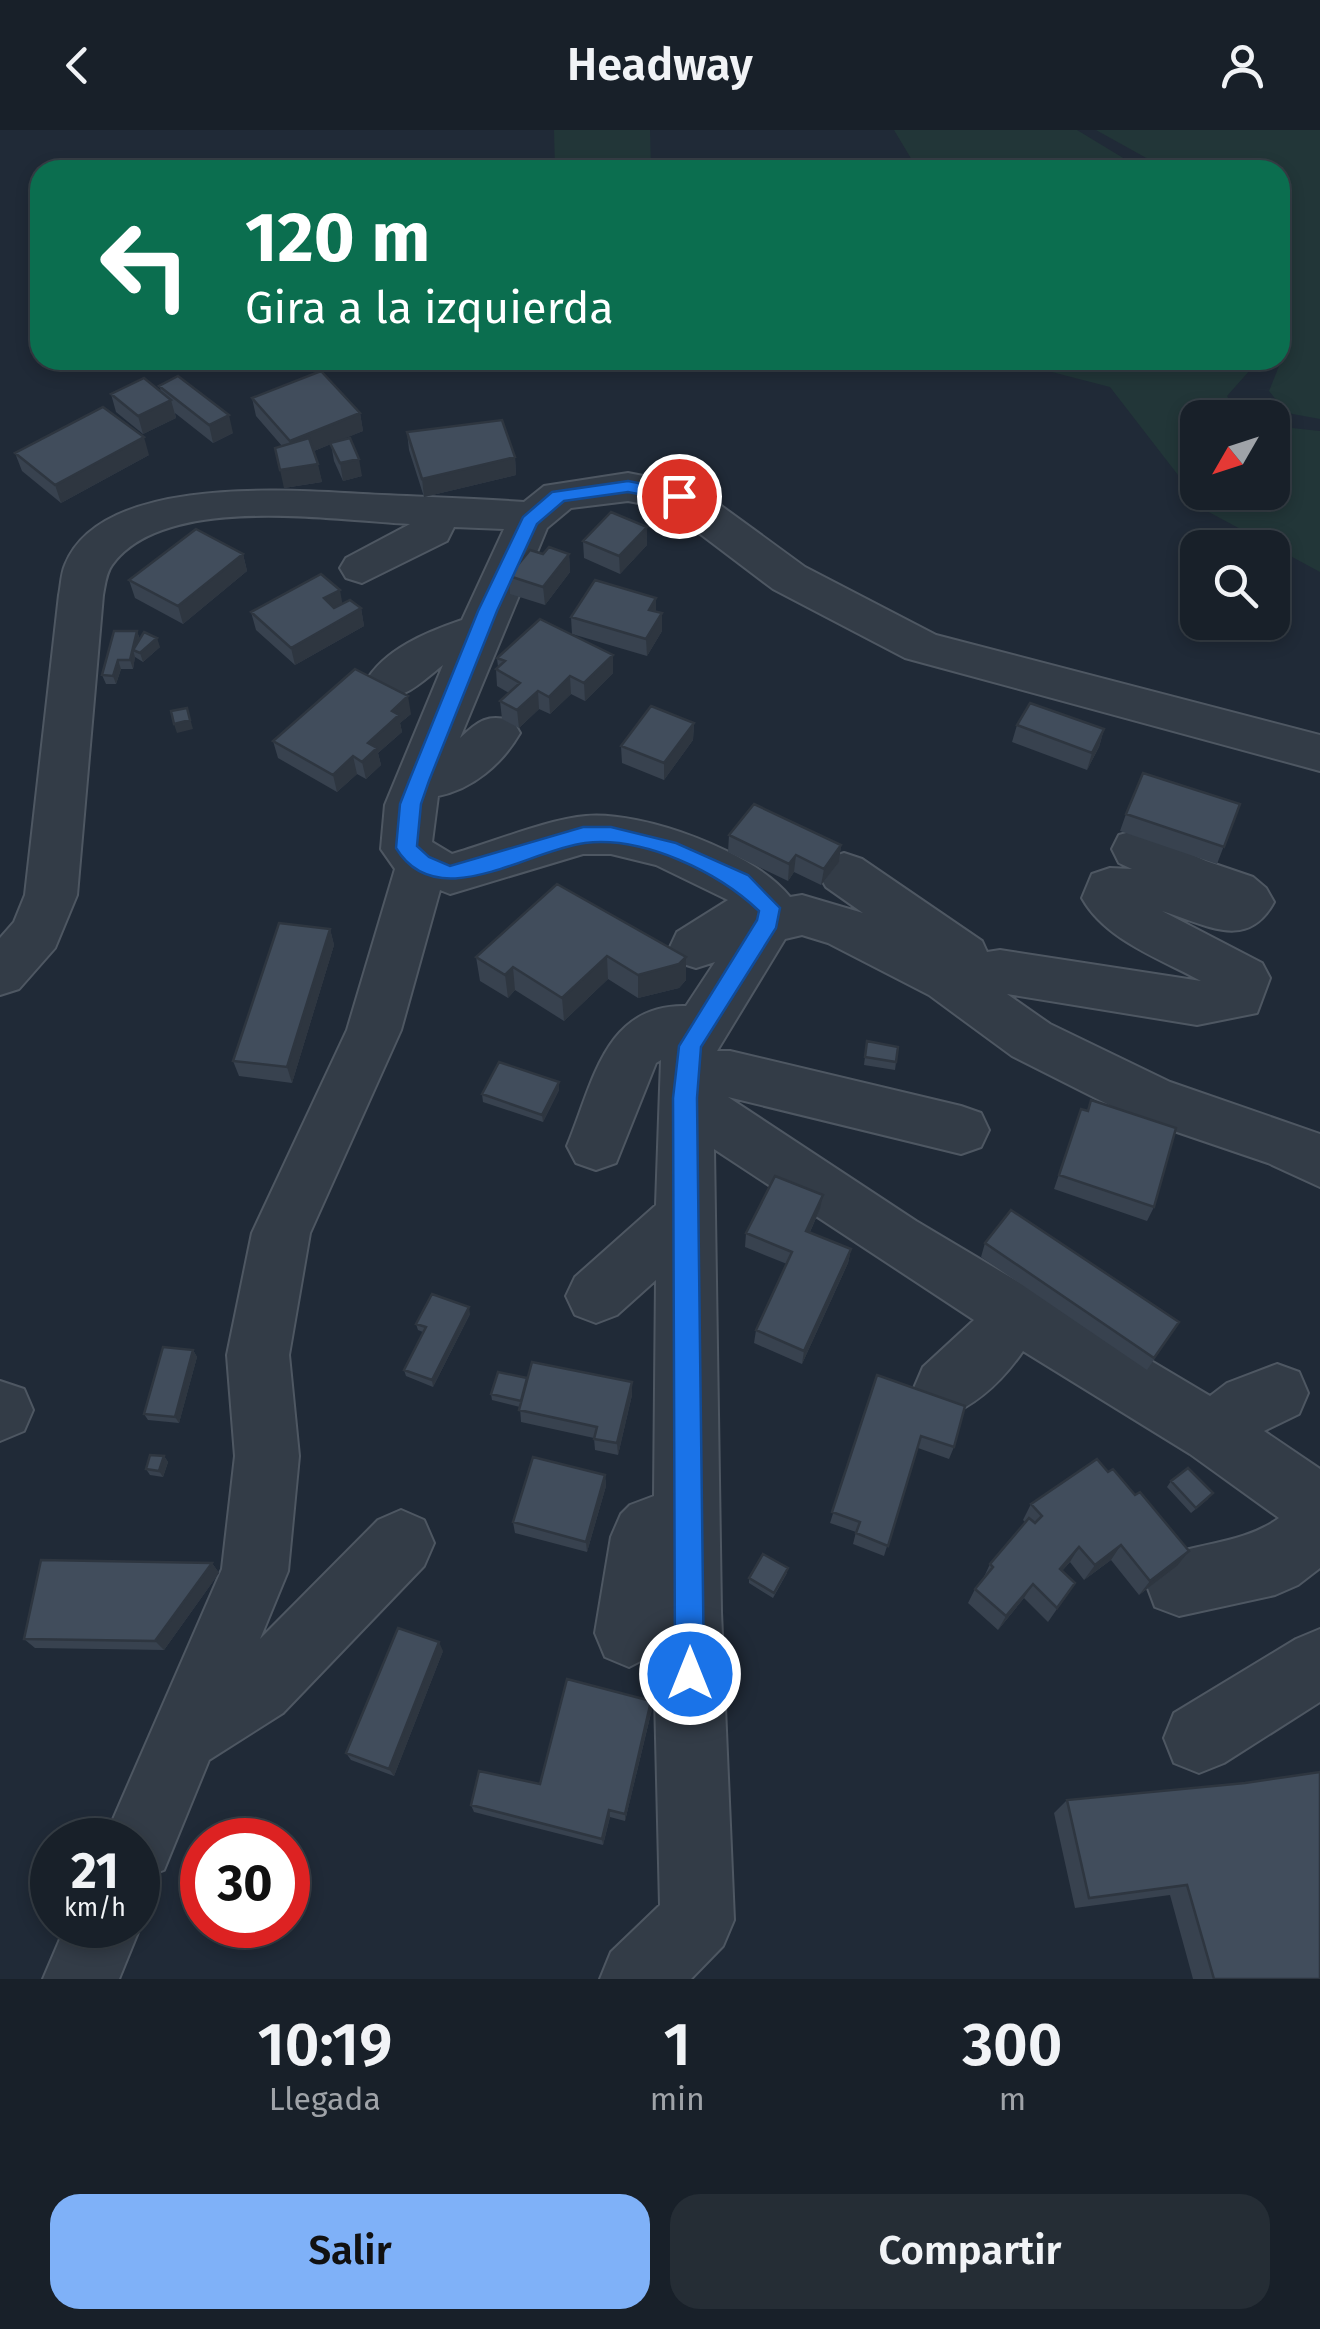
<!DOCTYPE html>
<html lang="es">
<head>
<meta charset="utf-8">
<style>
	:root { --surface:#182029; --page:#252d35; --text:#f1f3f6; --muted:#9fa3a8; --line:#363e46; --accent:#7fb1f8 }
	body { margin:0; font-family:"Fira Sans",sans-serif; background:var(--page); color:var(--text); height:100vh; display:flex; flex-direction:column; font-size:38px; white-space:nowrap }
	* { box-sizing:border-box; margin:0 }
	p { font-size:32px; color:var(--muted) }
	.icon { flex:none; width:55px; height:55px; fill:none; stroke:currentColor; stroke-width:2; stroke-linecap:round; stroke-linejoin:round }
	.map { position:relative; height:1849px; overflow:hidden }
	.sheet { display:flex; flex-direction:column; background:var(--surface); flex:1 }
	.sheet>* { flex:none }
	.top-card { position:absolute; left:30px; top:30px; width:1260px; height:210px; border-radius:30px; box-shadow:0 5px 15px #0003,0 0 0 2px var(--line); background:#0b6e4f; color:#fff; overflow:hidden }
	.needle { width:65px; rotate:231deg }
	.fabs { position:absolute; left:1180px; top:270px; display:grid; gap:20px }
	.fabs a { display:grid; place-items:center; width:110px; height:110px; border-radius:20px; background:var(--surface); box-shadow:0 5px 15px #0003,0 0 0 2px var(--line); font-size:50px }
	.speed { position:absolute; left:30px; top:1688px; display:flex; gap:20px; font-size:50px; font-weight:700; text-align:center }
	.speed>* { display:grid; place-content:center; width:130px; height:130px; border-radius:50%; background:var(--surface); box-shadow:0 5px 15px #0003,0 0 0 2px var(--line); line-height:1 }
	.speed small { font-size:25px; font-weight:400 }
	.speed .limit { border:15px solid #d22; background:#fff; color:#111 }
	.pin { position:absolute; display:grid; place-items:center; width:85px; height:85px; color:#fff; margin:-42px; border:5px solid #fff; border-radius:50%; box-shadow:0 2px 10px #0007 }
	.me { position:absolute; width:110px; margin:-55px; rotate:0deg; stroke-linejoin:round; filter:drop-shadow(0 0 8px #0008) }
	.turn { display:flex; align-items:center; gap:35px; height:210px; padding:0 50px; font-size:45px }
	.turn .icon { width:130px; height:130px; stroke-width:2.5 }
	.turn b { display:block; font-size:70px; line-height:85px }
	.eta { display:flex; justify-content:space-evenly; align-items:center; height:170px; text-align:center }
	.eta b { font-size:60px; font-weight:600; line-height:70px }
	.primary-button { display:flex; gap:20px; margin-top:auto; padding:20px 50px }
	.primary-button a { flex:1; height:115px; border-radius:30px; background:var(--accent); color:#111; font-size:40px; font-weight:600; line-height:115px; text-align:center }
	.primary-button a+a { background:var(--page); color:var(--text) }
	header { display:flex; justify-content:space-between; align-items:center; height:130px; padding:0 50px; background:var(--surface); font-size:45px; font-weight:600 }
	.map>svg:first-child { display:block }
</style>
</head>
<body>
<header><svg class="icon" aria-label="back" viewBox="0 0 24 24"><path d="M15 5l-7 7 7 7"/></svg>Headway<svg class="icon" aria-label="person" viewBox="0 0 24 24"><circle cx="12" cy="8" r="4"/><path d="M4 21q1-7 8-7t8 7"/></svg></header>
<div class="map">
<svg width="1320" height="1849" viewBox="0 0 1320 1849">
	<rect width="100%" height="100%" fill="#202a37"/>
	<!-- green -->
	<path fill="#223638" d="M 554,0 L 650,0 L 651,40 L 555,40 Z
		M 894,0 L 1077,0 L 1143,40 L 918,40 Z
		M 1096,0 L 1320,0 L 1320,289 L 1287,283 L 1269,261 L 1287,216 L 1280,210 L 1280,40 L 1168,40 Z
		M 1005,230 L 1259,230 L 1227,266 L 1238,283 L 1250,287 L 1198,288 L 1198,362 L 1272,362 L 1273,296 L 1320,301 L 1320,442 L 1205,380 L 1110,257 Z"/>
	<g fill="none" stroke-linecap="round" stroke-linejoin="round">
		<!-- minor casing -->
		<g stroke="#4e5762" stroke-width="4">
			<path id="minor" d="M 628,343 L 694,356 L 805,437 L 936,505 L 1320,605 L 1320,641 L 905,528 L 773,459 L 666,378 L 628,371 L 571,378 L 547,398 L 460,608 C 478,591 488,583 513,591 L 520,603 C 502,634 473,659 438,666 L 432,712 L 452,724 C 491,713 548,689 586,686 C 643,681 755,722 790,767 L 802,765 L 863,783 L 826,757 L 818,743 L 826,729 L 844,723 L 862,729 L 982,811 L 987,822 L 1000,820 L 1201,851 C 1161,829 1105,810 1082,768 L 1092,744 L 1110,738 L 1132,739 L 1119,733 L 1112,719 L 1119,705 L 1137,700 L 1206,731 L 1253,747 L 1266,758 L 1274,772 C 1247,822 1205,794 1162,781 L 1262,833 L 1270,848 L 1257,883 L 1197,895 L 1007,864 L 1050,894 L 1170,952 L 1320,1004 L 1320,1057 L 1268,1033 L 1133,987 L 1012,926 L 929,865 L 828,813 L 802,805 L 785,809 L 717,921 L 730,921 L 961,976 L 981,983 L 989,1000 L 981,1017 L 961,1024 L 728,967 L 916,1091 L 1210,1266 L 1227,1253 L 1277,1234 L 1299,1242 L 1308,1263 L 1299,1284 L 1264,1301 L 1320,1339 L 1320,1438 L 1298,1455 L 1275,1465 L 1179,1486 L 1155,1477 L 1146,1453 L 1155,1429 C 1196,1413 1244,1414 1279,1388 L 1190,1324 L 1023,1221 C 1003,1250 978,1274 945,1287 L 923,1279 L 914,1258 L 923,1237 L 974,1190 L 714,1019 L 721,1482 L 734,1790 L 723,1816 L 691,1849 L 600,1849 L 611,1822 L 660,1775 L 654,1524 L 629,1537 L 605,1527 L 595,1503 L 611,1407 L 621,1384 L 630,1375 L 654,1366 L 656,1150 L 617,1185 L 596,1193 L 575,1185 L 566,1166 L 575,1147 L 656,1075 L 661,930 L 656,933 L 616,1033 L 596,1040 L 576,1033 L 567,1016 C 593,954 604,874 686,876 L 715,832 L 696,838 L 677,832 L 670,817 L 677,802 L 728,770 L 656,735 L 611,724 L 583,724 L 450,764 L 440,760 L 401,900 L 310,1103 L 289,1225 L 299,1326 L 288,1441 L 260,1509 L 378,1390 L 401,1380 L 424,1390 L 434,1413 L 424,1436 L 283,1583 L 209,1630 L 164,1740 L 138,1750 L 138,1710 L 104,1710 L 222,1439 L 235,1326 L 227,1225 L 252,1103 L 347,900 L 395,739 L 381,719 L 385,675 L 443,535 C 420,553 402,574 371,565 L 365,553 C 384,519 427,502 462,490 L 504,399 L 454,397 L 447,411 L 362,453 L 346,448 L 340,438 L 346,428 L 410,394 C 331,390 164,363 112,435 C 106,443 105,455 103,465 L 77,765 L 55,818 L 19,859 L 0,865 L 0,808 L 14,792 L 25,765 L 59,465 C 61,456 61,444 65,435 C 101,345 286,360 363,364 C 417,367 471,368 524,372 L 544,356 Z
				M 0,1251 L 24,1259 L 33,1280 L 24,1301 L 0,1311 Z
				M 1320,1499 L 1320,1572 L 1224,1633 L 1199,1643 L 1174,1633 L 1164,1608 L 1174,1583 L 1296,1509 Z
				M 138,1787 L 141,1795 L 119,1849 L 43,1849 L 66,1795 L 138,1795 Z"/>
		</g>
		<!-- minor -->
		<use href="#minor" fill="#333c47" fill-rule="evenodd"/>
	</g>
	<!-- wall -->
	<path fill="#38424f" d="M 159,256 L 233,303 L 213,313 L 175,283 L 176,288 L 143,304 L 116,282 L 111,264 L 161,261 Z
		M 252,268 L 360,283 L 363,301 L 340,310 L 362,346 L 343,351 L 334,331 L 331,314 L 314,321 L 322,352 L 284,358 L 282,316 L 256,286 Z
		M 407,302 L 515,327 L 516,345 L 424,367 L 409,320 Z
		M 15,323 L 149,325 L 61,373 L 22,341 Z
		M 583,411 L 647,415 L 620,444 L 584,428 Z
		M 243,424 L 247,441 L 183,494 L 135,468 L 129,450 Z
		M 543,424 L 569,424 L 570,442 L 545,475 L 510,464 L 509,446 Z
		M 656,468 L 656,481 L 662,483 L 662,501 L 647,526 L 572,504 L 571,487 Z
		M 342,474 L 361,478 L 364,496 L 295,535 L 256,500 L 251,482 Z
		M 137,501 L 140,510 L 160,517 L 143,532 L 135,527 L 133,539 L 121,539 L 116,554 L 106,554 L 102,545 Z
		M 613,525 L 613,543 L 585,571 L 571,564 L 550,584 L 539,579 L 519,598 L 502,589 L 500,571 L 509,563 L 497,556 L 496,539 L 498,537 L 497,528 Z
		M 411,584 L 400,593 L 402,602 L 378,623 L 381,635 L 366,649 L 357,644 L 337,662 L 278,628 L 273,611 Z
		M 694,593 L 693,610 L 664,650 L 622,633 L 621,616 Z
		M 1017,595 L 1104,599 L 1099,617 L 1087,640 L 1012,612 Z
		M 1240,674 L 1217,734 L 1120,701 L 1126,684 Z
		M 729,705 L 841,715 L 839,732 L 821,755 L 794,742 L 788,751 L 728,722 Z
		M 557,754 L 686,827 L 686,850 L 679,858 L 638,868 L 608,849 L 564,891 L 515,860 L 508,868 L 480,851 L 476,827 Z
		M 330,799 L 334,815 L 292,953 L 239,946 L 233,931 Z
		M 867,911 L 898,917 L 895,940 L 864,935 Z
		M 559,960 L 543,992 L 483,972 L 482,964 Z
		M 1091,970 L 1154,1077 L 1147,1091 L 1054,1059 L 1081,979 L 1087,981 Z
		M 820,1079 L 810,1102 L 851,1119 L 848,1133 L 802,1234 L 754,1213 L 756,1200 L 787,1134 L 745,1117 L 746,1103 Z
		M 985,1113 L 1179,1192 L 1147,1240 L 981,1127 Z
		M 470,1184 L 433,1257 L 406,1246 L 404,1240 L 423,1202 L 418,1200 L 416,1194 Z
		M 193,1220 L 197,1227 L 179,1293 L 148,1290 L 144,1284 Z
		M 877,1245 L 954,1317 L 949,1329 L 918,1318 L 884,1426 L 853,1414 L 856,1402 L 830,1393 Z
		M 632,1252 L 632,1265 L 618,1325 L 595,1320 L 594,1308 L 521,1292 L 520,1277 L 492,1270 L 491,1264 Z
		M 164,1326 L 168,1332 L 163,1347 L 150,1345 L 146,1339 Z
		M 605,1345 L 606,1356 L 587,1422 L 515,1403 L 513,1392 Z
		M 1171,1351 L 1208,1369 L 1191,1383 L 1167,1357 Z
		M 1031,1374 L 1177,1436 L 1139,1465 L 1111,1430 L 1084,1450 L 1070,1432 L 1062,1441 L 1075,1453 L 1048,1492 L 1024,1468 L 998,1500 L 968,1473 L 975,1459 L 983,1449 L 990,1434 L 1025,1392 L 1023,1390 Z
		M 212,1433 L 219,1443 L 164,1520 L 35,1518 L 24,1509 Z
		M 787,1443 L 773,1468 L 749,1453 L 749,1448 Z
		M 443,1521 L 394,1646 L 351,1630 L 346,1623 Z
		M 652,1579 L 625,1691 L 610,1687 L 603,1715 L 474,1682 L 471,1675 L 540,1654 Z
		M 1067,1670 L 1320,1849 L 1193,1849 L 1170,1765 L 1075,1778 L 1054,1683 Z"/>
	<!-- shaded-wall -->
	<path fill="#2e3640" d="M 171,270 L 176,288 L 143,304 L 138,286 Z
		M 360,283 L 363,301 L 294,329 L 290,311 Z
		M 229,285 L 233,303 L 213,313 L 209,295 Z
		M 144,307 L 149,325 L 61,373 L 55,355 Z
		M 515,327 L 516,345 L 424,367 L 422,349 Z
		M 359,329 L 362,346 L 343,351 L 340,333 Z
		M 318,334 L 322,352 L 284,358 L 280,340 Z
		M 647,397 L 647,415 L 620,444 L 619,426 Z
		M 243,424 L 247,441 L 183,494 L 178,476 Z
		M 569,424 L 570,442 L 545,475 L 543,457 Z
		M 340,460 L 343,477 L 327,486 L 324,468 Z
		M 656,468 L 656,486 L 649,480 Z
		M 361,478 L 364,496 L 295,535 L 291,518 Z
		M 662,483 L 662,501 L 647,526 L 646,509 Z
		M 137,501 L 140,510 L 133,520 L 135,527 L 133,539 L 130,530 Z
		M 157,508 L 160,517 L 143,532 L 140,523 Z
		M 613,525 L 613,543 L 585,571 L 584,553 Z
		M 118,530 L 121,539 L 116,554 L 113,546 Z
		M 570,546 L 571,564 L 550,584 L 549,567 Z
		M 538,561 L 539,579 L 519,598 L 517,580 Z
		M 408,566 L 411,584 L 400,593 L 402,602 L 378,623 L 381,635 L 366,649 L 362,632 L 368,613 L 392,581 Z
		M 187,578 L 193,599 L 177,603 L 174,594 Z
		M 694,593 L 693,610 L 664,650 L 664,633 Z
		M 1104,599 L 1099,617 L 1087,640 L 1092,623 Z
		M 353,626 L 357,644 L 337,662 L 333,645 Z
		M 841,715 L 839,732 L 821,755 L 824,739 Z
		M 796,725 L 794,742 L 788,751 L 789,734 Z
		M 330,799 L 334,815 L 292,953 L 287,937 Z
		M 607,826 L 608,849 L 564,891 L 562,868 Z
		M 686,827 L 686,850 L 679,858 L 638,868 L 638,845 Z
		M 513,837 L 515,860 L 508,868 L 505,845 Z
		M 559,952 L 559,960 L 543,992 L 542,985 Z
		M 823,1065 L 820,1079 L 804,1115 L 806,1101 Z
		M 851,1119 L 848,1133 L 802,1234 L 804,1221 Z
		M 469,1177 L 470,1184 L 433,1257 L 432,1250 Z
		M 193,1220 L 197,1227 L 179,1293 L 175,1287 Z
		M 632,1252 L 632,1265 L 618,1325 L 617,1313 Z
		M 164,1326 L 168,1332 L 163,1347 L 159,1341 Z
		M 605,1345 L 606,1356 L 587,1422 L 586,1412 Z
		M 1121,1415 L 1111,1430 L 1084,1450 L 1095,1435 Z
		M 1079,1417 L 1070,1432 L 1050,1454 L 1060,1439 Z
		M 1189,1421 L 1177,1436 L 1139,1465 L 1150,1451 Z
		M 212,1433 L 219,1443 L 164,1520 L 155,1511 Z
		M 1033,1454 L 1024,1468 L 998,1500 L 1006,1486 Z
		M 439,1512 L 443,1521 L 394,1646 L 389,1639 Z
		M 651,1571 L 652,1579 L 625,1691 L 625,1684 Z
		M 609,1680 L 610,1687 L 603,1715 L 602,1709 Z"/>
	<!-- building -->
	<path fill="#414d5c" stroke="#2e3640" stroke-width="2.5" d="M 321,241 L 360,283 L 290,311 L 252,268 Z
		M 178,246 L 229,285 L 209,295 L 159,256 Z
		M 144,248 L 171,270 L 138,286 L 111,264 Z
		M 103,277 L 144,307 L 55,355 L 15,323 Z
		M 502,290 L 515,327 L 422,349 L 407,302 Z
		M 309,308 L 318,334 L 280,340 L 275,318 Z
		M 350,308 L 359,329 L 340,333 L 330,313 Z
		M 611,382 L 647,397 L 619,426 L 583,411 Z
		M 196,399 L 243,424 L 178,476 L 129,450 Z
		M 549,417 L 569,424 L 543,457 L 509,446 L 530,420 L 543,424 Z
		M 321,444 L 340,460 L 324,468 L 334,478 L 350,470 L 361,478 L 291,518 L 251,482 Z
		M 595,450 L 656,468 L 649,480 L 662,483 L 646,509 L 571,487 Z
		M 540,489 L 613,525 L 584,553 L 570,546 L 549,567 L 538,561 L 517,580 L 500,571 L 520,553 L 496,539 L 505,531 L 497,528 Z
		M 114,501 L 137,501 L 130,530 L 118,530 L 113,546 L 102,545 Z
		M 144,502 L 157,508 L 140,523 L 133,520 Z
		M 355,539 L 408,566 L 392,581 L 399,585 L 368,613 L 377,618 L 362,632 L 353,626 L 333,645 L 273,611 Z
		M 1030,573 L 1104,599 L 1092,623 L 1017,595 Z
		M 651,576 L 694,593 L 664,633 L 621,616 Z
		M 187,578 L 190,590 L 174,594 L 171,581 Z
		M 1143,643 L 1240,674 L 1224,717 L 1126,684 Z
		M 754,674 L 841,715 L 824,739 L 796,725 L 789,734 L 729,705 Z
		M 557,754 L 686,827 L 679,834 L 638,845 L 607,826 L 562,868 L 513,837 L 505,845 L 476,827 Z
		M 279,793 L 330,799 L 287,937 L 233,931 Z
		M 867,911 L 898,917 L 896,932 L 865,927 Z
		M 499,932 L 559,952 L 542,985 L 482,964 Z
		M 1091,970 L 1176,998 L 1154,1077 L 1059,1045 L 1081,979 L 1088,981 Z
		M 775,1046 L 823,1065 L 806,1101 L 851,1119 L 804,1221 L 756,1200 L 792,1122 L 746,1103 Z
		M 1011,1080 L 1179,1192 L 1154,1228 L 985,1113 Z
		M 432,1164 L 469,1177 L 432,1250 L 404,1240 L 426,1197 L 416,1194 Z
		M 163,1217 L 193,1220 L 175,1287 L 144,1284 Z
		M 532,1232 L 632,1252 L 617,1313 L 594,1309 L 597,1297 L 519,1280 Z
		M 498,1242 L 527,1248 L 521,1271 L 491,1264 Z
		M 877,1245 L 965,1276 L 954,1317 L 921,1306 L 888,1416 L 856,1403 L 860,1392 L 832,1382 Z
		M 150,1325 L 164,1326 L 159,1341 L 146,1339 Z
		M 533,1327 L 605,1345 L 586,1412 L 513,1392 Z
		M 1097,1329 L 1108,1342 L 1113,1339 L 1135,1365 L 1140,1362 L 1189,1421 L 1150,1451 L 1121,1415 L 1095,1435 L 1079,1417 L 1060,1439 L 1075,1453 L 1057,1478 L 1033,1454 L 1006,1486 L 975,1459 L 993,1437 L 990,1434 L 1029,1388 L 1035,1393 L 1042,1386 L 1031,1374 Z
		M 1188,1338 L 1213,1363 L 1196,1378 L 1171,1351 Z
		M 763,1424 L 788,1438 L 774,1463 L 749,1448 Z
		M 41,1430 L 212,1433 L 155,1511 L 24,1509 Z
		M 398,1498 L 439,1512 L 389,1639 L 346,1623 Z
		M 567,1549 L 651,1571 L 625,1684 L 609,1680 L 602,1709 L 471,1675 L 479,1641 L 540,1654 Z
		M 1320,1642 L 1320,1849 L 1214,1849 L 1187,1755 L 1089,1768 L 1067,1670 L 1245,1653 Z"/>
	<!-- route -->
	<path fill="#1a73e8" stroke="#114b97" stroke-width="2.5" d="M 628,351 L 679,361 L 688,366 L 679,372 L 628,362 L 564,371 L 537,394 L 497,481 L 429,651 L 421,674 L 417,716 L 429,727 L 450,736 L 583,697 L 611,697 L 676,713 L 748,745 L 780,778 L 776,798 L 701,917 L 697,968 L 704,1544 L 700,1554 L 690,1558 L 679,1554 L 675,1544 L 673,968 L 679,916 L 757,790 L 759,781 C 718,742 644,706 585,713 C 528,720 437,786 396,718 L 400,674 L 409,651 L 478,481 L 523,387 L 552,362 Z"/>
</svg>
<div class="fabs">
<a><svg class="needle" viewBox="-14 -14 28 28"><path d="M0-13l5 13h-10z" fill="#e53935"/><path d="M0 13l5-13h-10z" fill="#9fa3a8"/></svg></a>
<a><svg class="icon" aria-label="search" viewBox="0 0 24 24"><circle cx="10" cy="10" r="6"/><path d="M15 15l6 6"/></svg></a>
</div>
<div class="speed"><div>21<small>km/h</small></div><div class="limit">30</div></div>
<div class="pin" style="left:679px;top:366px;background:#d93025"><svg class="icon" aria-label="arrive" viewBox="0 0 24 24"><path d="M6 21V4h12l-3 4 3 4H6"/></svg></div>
<svg class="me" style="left:690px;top:1544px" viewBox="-20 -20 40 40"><circle r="17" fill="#1a73e8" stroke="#fff" stroke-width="3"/><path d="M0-11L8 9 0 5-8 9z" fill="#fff"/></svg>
<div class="top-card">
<div class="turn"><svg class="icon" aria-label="left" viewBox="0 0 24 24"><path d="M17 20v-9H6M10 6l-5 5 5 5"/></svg><div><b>120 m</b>Gira a la izquierda</div></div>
</div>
</div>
<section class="sheet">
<div class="eta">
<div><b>10:19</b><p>Llegada</p></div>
<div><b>1</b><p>min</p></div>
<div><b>300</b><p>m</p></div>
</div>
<div class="primary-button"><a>Salir</a><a>Compartir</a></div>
</section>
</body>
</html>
